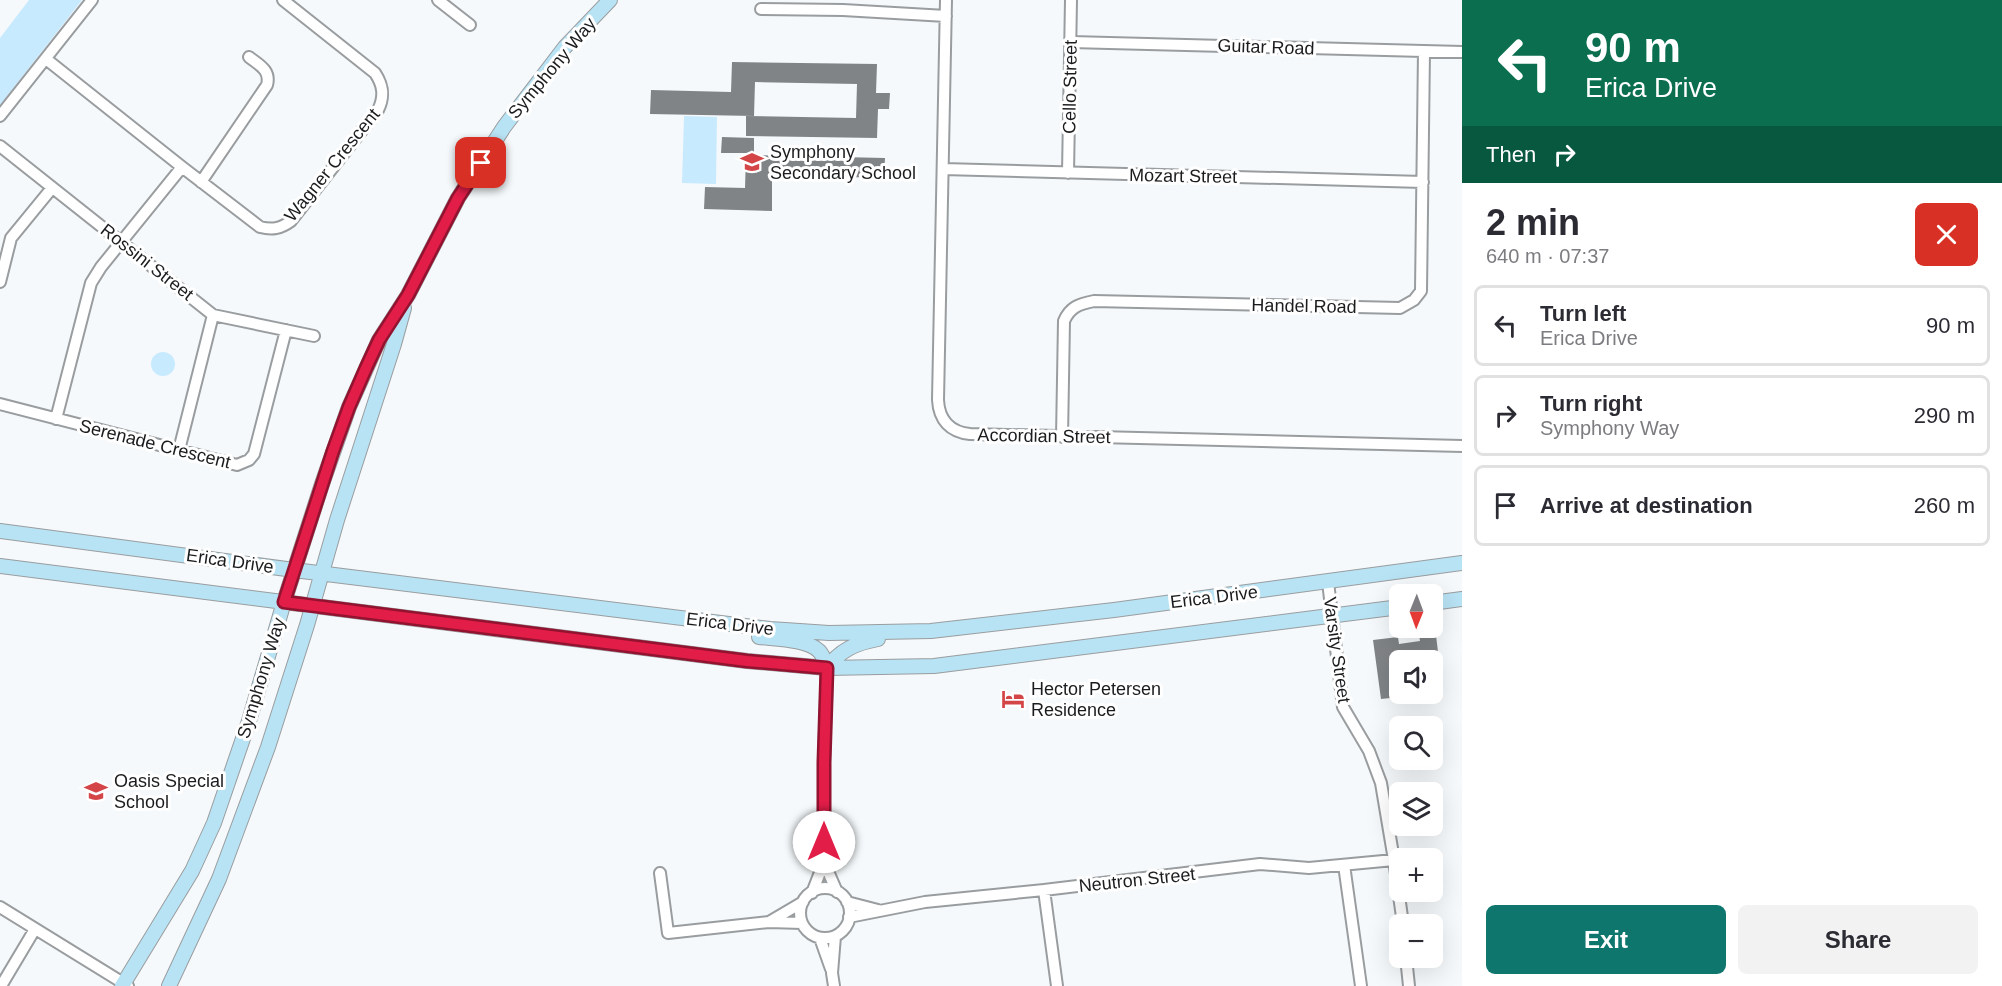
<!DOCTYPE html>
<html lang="en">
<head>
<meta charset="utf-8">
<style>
	:root { --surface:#fff; --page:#f2f2f3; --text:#2b2b33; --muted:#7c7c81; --line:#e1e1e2; --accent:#0f766e }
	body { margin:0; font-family:Helvetica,sans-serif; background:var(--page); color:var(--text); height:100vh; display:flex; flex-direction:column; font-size:22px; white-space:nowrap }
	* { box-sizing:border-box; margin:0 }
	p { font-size:20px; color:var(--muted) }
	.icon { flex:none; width:33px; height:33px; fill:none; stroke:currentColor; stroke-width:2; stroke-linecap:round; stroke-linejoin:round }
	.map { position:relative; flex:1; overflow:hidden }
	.details { display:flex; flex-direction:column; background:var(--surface); width:540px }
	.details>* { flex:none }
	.hud { background:#0b6e4f; color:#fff; overflow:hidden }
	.needle { width:39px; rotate:181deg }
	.tools { position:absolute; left:1389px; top:584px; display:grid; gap:12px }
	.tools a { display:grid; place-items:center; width:54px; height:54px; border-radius:9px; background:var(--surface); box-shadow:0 6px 24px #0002; font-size:30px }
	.pin { position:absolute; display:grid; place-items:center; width:51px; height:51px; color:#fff; margin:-26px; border-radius:12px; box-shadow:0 3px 9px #0006 }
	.me { position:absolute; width:66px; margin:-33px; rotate:0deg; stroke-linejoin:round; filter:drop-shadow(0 0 4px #0008) }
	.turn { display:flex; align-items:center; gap:21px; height:126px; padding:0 24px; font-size:27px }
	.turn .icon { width:78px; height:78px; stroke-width:2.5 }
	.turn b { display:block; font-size:42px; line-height:51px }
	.then { display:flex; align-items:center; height:57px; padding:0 24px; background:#0003; gap:12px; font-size:22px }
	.round { display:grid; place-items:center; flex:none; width:63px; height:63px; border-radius:9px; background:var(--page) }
	.headline { display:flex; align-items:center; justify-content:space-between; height:102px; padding:0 24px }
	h1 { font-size:36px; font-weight:800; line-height:45px }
	.cta { display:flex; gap:12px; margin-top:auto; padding:12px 24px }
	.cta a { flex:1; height:69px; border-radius:9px; background:var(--accent); color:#fff; font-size:24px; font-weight:800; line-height:69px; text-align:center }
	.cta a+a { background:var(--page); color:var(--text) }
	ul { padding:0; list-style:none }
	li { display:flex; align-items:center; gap:18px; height:81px; margin:0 12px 9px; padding:0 12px; border:3px solid var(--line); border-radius:9px }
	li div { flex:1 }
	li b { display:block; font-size:22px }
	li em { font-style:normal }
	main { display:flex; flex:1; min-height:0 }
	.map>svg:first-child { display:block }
</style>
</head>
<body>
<main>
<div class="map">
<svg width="1462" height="986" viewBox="0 0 1462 986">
	<rect width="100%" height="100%" fill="#f5f9fb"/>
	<!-- green -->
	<path fill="#c8eafe" d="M 29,0 L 82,0 L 0,105 L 0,38 Z
		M 684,116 L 717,117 L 716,184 L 682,183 Z
		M151 364a12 12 0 1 1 24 0a12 12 0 1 1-24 0Z"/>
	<!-- building -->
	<path fill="#818486" d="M 732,62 L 877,64 L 876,93 L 890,93 L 889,109 L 878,109 L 877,138 L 746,136 L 746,116 L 856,118 L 857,84 L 755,82 L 754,116 L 650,114 L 651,90 L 731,92 Z
		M 722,137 L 754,138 L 754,153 L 721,153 Z
		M 746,155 L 885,158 L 884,178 L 772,175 L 772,211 L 704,209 L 705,187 L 745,188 Z
		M 1418,627 L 1435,627 L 1439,660 L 1400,660 L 1400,697 L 1381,699 L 1373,640 L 1398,637 L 1399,644 L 1420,641 Z"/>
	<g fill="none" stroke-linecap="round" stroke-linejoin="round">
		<!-- minor casing -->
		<g stroke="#9a9d9f" stroke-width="14">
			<path id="minor" d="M 438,0 L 470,25
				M 946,0 L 938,400 C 939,420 950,432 970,434 L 1462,446
				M 761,9 L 843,10 L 946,16
				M 1071,42 L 1462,52
				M 46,59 L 182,167 L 260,227 C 272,230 280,229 291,221 L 378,110 C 385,96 383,85 375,73 L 283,0
				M 0,116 L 92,0
				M 0,146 L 213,315 L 314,336
				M 943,169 L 1423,182
				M 1068,173 L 1071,0
				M 201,182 L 267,85 C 271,70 259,65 249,57
				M 0,282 L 11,238 L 52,188
				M 0,404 L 237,465 L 249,460 L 254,454 L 286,330
				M 56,419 L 91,283 L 101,267 L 182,167
				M 1062,437 L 1064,321 C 1070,307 1079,304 1094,301 L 1400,308 L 1414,300 L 1421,291 L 1424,51
				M 179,450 L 213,315
				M 1328,582 L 1343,707 L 1369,751 L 1381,783 L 1394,860 L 1403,924
				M 824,862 L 837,892
				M 1344,865 L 1361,986
				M 660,873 L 668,933 L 769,922 L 802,923
				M800 913a25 25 0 1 1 50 0a25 25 0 1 1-50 0Z
				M 1044,890 L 1057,986
				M 812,893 L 824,862 L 824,762 L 827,668
				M 847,902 L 878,910
				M 0,907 L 128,986
				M 849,917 L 925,902 L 1044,890 L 1260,864 L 1309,868 L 1394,860
				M 769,922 L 803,902
				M 820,938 L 831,969
				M 1406,957 L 1409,986
				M 1,986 L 35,929
				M 834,986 L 832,973 L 835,936"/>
		</g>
		<!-- secondary casing -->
		<g stroke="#9a9d9f" stroke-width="16">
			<path id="secondary" d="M 0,531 L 294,570 L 770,629 L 829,633 L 931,631 L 1114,610 L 1462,563
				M 0,566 L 747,661 L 827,668 L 934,666 L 1400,607
				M 1432,603 L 1462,599
				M 759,637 C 775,639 807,639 819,651 C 824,656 825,662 827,668
				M 827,668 C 840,650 856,643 878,639
				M 122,986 L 192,871 L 214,823 L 249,721 L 284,602 L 322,484 L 349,407 L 379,340 L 408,295 L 458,198 L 504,127 L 565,47 L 610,0
				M 169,986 L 219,879 L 268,747 L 307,625 L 337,520 L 394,344 L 404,308"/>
		</g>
		<!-- minor -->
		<use href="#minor" stroke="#fff" stroke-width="10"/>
		<!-- secondary -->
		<use href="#secondary" stroke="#b8e3f4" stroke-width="14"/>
	</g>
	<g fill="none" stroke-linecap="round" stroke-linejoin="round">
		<!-- route casing -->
		<g stroke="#92132f" stroke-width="15">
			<path id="route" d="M 481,163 L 458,198 L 408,295 L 379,340 L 366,368 L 349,407 L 333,451 L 284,602 L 747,661 L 827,668 L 824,762 L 824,842"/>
		</g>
		<!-- route -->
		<use href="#route" stroke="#e11d48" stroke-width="10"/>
	</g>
	<!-- icons -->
	<defs>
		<g id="school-bare" transform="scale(1.8)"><path d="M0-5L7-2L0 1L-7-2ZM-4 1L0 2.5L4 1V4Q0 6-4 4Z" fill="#d44547" stroke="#fff" stroke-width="2.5" paint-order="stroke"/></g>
		<g id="hotel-bare" transform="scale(1.8)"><path d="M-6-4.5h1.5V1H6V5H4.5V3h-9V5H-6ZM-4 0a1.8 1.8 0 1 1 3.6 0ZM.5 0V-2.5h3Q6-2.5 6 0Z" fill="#d44547" stroke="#fff" stroke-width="2.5" paint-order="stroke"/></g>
	</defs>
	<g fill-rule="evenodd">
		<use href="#school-bare" x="752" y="162"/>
		<use href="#hotel-bare" x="1013" y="699"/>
		<use href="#school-bare" x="96" y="791"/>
	</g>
	<g text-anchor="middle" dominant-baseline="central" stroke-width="6" stroke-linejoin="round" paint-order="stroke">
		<!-- street labels -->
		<g font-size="18" fill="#1b1c1d" stroke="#fff">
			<text transform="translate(1266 47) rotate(2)">Guitar Road</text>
			<text transform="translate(552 68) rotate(-50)">Symphony Way</text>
			<text transform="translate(1070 87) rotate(-89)">Cello Street</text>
			<text transform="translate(332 165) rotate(-51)">Wagner Crescent</text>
			<text transform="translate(1183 176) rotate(1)">Mozart Street</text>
			<text transform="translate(147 262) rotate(38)">Rossini Street</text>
			<text transform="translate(1304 306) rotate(1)">Handel Road</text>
			<text transform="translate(1044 436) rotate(1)">Accordian Street</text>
			<text transform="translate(155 444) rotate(14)">Serenade Crescent</text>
			<text transform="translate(230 561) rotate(8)">Erica Drive</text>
			<text transform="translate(1214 597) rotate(-7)">Erica Drive</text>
			<text transform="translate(730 624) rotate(7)">Erica Drive</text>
			<text transform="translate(1337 650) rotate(82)">Varsity Street</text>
			<text transform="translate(261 678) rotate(-73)">Symphony Way</text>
			<text transform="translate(1137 880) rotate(-6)">Neutron Street</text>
		</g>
		<!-- poi labels -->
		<g font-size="18" fill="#1b1c1d" stroke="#fff" text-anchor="start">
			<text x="770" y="152">Symphony<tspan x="770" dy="21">Secondary School</tspan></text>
			<text x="1031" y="689">Hector Petersen<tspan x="1031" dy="21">Residence</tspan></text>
			<text x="114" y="781">Oasis Special<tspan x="114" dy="21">School</tspan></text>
		</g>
	</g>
</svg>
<div class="tools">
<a><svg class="needle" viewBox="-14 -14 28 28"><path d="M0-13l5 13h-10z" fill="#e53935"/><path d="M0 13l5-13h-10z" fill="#7c7c81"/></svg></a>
<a><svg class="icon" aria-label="sound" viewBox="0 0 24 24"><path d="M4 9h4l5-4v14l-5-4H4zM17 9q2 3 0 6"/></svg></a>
<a><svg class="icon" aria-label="search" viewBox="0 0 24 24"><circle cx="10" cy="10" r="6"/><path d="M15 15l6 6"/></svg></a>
<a><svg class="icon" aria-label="layers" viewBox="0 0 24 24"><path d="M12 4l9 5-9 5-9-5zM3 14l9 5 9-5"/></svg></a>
<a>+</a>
<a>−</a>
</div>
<div class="pin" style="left:481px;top:163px;background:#d93025"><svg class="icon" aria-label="arrive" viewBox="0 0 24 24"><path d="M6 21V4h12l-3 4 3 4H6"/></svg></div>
<svg class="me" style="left:824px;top:842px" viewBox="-20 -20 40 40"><circle r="19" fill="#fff"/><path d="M0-13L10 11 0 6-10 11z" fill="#e11d48"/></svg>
</div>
<section class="details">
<div class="hud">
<div class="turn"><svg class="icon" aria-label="left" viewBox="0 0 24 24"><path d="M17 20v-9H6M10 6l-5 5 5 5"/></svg><div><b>90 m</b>Erica Drive</div></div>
<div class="then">Then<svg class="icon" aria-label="right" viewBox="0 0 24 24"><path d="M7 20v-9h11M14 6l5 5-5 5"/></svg></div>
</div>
<div class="headline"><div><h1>2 min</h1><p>640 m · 07:37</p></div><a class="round" style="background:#d93025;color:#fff"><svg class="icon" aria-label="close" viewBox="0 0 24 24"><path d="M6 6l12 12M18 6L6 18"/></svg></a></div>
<ul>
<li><svg class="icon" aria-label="left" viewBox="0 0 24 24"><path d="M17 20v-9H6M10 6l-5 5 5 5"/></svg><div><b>Turn left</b><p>Erica Drive</p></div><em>90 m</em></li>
<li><svg class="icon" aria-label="right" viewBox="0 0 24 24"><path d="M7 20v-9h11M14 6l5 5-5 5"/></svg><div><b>Turn right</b><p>Symphony Way</p></div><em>290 m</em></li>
<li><svg class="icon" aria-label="arrive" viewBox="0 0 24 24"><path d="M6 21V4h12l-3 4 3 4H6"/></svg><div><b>Arrive at destination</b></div><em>260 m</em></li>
</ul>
<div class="cta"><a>Exit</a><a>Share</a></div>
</section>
</main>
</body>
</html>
